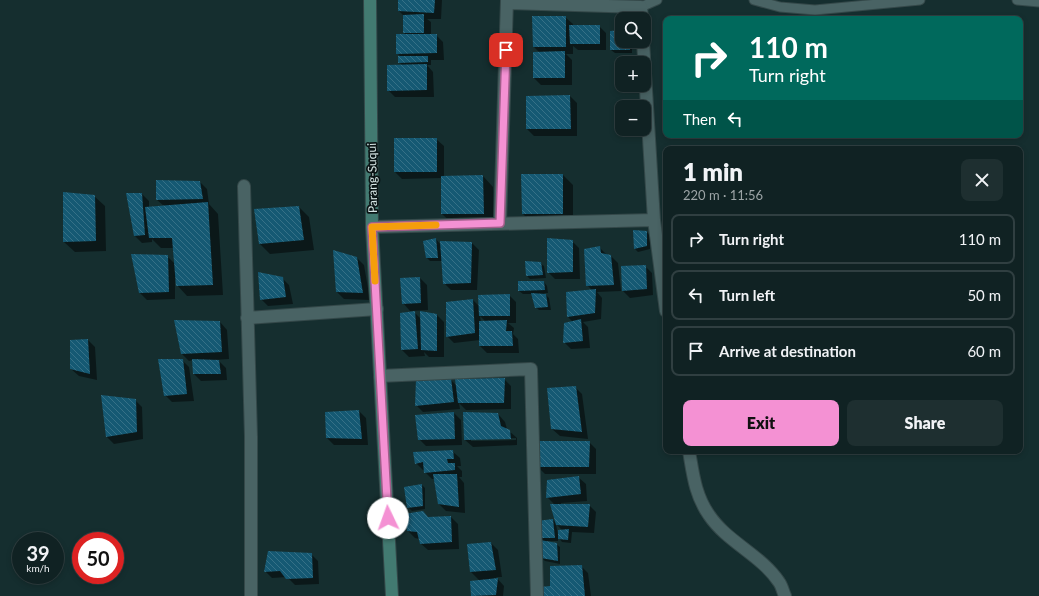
<!DOCTYPE html>
<html lang="en">
<head>
<meta charset="utf-8">
<style>
	:root { --surface:#102223; --page:#1e2f30; --text:#f1f3f6; --muted:#9ca4a6; --line:#303f41; --accent:#f491d3 }
	body { margin:0; font-family:Lato,sans-serif; background:var(--page); color:var(--text); height:100vh; display:flex; flex-direction:column; font-size:15px; white-space:nowrap }
	* { box-sizing:border-box; margin:0 }
	p { font-size:13px; color:var(--muted) }
	.icon { flex:none; width:22px; height:22px; fill:none; stroke:currentColor; stroke-width:2; stroke-linecap:round; stroke-linejoin:round }
	.map { position:relative; flex:1; overflow:hidden }
	.sheet { position:absolute; left:663px; top:146px; width:360px; height:308px; display:flex; flex-direction:column; background:var(--surface); border-radius:8px; box-shadow:0 2px 6px #0003,0 0 0 1px var(--line) }
	.sheet>* { flex:none }
	.top-card { position:absolute; left:663px; top:16px; width:360px; height:122px; border-radius:8px; box-shadow:0 2px 6px #0003,0 0 0 1px var(--line); background:#00695c; color:#fff; overflow:hidden }
	.fabs { position:absolute; left:615px; top:12px; display:grid; gap:8px }
	.fabs a { display:grid; place-items:center; width:36px; height:36px; border-radius:8px; background:var(--surface); box-shadow:0 2px 6px #0003,0 0 0 1px var(--line); font-size:20px }
	.speed { position:absolute; left:12px; top:532px; display:flex; gap:8px; font-size:20px; font-weight:700; text-align:center }
	.speed>* { display:grid; place-content:center; width:52px; height:52px; border-radius:50%; background:var(--surface); box-shadow:0 2px 6px #0003,0 0 0 1px var(--line); line-height:1 }
	.speed small { font-size:10px; font-weight:400 }
	.speed .limit { border:6px solid #d22; background:#fff; color:#111 }
	.pin { position:absolute; display:grid; place-items:center; width:34px; height:34px; color:#fff; margin:-17px; border-radius:8px; box-shadow:0 2px 6px #0006 }
	.me { position:absolute; width:44px; margin:-22px; rotate:357deg; stroke-linejoin:round; filter:drop-shadow(0 0 3px #0008) }
	.turn { display:flex; align-items:center; gap:14px; height:84px; padding:0 20px; font-size:18px }
	.turn .icon { width:52px; height:52px; stroke-width:2.5 }
	.turn b { display:block; font-size:28px; line-height:34px }
	.then { display:flex; align-items:center; height:38px; padding:0 20px; background:#0003; gap:8px; font-size:15px }
	.round { display:grid; place-items:center; flex:none; width:42px; height:42px; border-radius:8px; background:var(--page) }
	.summary { display:flex; align-items:center; justify-content:space-between; height:68px; padding:0 20px }
	h1 { font-size:24px; font-weight:800; line-height:30px }
	.primary-button { display:flex; gap:8px; margin-top:auto; padding:8px 20px }
	.primary-button a { flex:1; height:46px; border-radius:8px; background:var(--accent); color:#111; font-size:16px; font-weight:800; line-height:46px; text-align:center }
	.primary-button a+a { background:var(--page); color:var(--text) }
	ul { padding:0; list-style:none }
	li { display:flex; align-items:center; gap:12px; height:50px; margin:0 8px 6px; padding:0 12px; border:2px solid var(--line); border-radius:8px }
	li div { flex:1 }
	li b { display:block; font-size:15px }
	li em { font-style:normal }
	.map>svg:first-child { display:block }
</style>
</head>
<body>
<div class="map">
<svg width="1039" height="596" viewBox="0 0 1039 596">
	<defs>
		<pattern id="building-back-hatch" width="6" height="6" patternUnits="userSpaceOnUse"><rect width="6" height="6" fill="#155973"/><path d="M-1 5l2 2M0 0l6 6M5-1l2 2" fill="none" stroke="#367187"/></pattern>
	</defs>
	<rect width="100%" height="100%" fill="#152e2f"/>
	<!-- shadow -->
	<path fill="#0007" fill-rule="evenodd" d="M 399,0 L 442,0 L 441,19 L 427,19 L 431,22 L 431,35 L 436,35 L 443,42 L 444,60 L 431,60 L 431,65 L 427,65 L 433,72 L 434,97 L 395,97 L 388,90 L 402,65 L 399,62 L 401,57 L 397,53 L 406,35 L 404,33 L 404,16 L 399,11 Z
		M 565,17 L 573,24 L 573,26 L 599,26 L 606,33 L 606,50 L 578,50 L 573,46 L 573,54 L 566,54 L 572,60 L 572,85 L 541,85 L 534,78 L 534,53 L 540,53 L 534,47 Z
		M 622,31 L 622,41 L 632,41 L 632,53 L 615,53 L 611,50 Z
		M 570,96 L 577,103 L 577,136 L 534,136 L 527,129 Z
		M 436,139 L 444,146 L 444,177 L 483,176 L 493,187 L 494,224 L 453,224 L 442,214 L 442,178 L 402,179 L 395,172 Z
		M 563,175 L 573,185 L 573,224 L 533,224 L 523,214 Z
		M 200,182 L 207,189 L 209,204 L 218,214 L 223,295 L 187,296 L 177,285 L 176,280 L 175,280 L 175,299 L 147,300 L 140,293 L 167,256 L 175,264 L 174,248 L 161,248 L 152,239 L 152,242 L 142,243 L 135,236 L 142,194 L 149,201 L 149,207 L 164,206 L 157,200 Z
		M 94,196 L 105,206 L 106,251 L 75,252 L 64,242 Z
		M 299,207 L 309,217 L 314,250 L 270,254 L 259,243 Z
		M 647,232 L 650,235 L 650,249 L 638,252 L 635,249 Z
		M 436,239 L 441,245 L 472,243 L 479,250 L 477,290 L 451,290 L 444,283 L 442,261 L 430,261 L 426,257 Z
		M 572,241 L 579,248 L 580,279 L 555,279 L 548,272 Z
		M 599,247 L 607,255 L 611,256 L 618,263 L 621,291 L 597,292 L 602,298 L 601,319 L 583,322 L 588,327 L 590,348 L 571,349 L 564,342 L 573,322 L 568,317 L 593,291 L 587,285 Z
		M 357,258 L 364,265 L 370,300 L 344,299 L 337,292 Z
		M 540,263 L 544,266 L 546,278 L 530,279 L 527,276 Z
		M 645,266 L 652,273 L 653,295 L 630,298 L 623,291 Z
		M 282,278 L 289,285 L 293,304 L 268,306 L 261,299 Z
		M 420,278 L 427,285 L 428,310 L 410,311 L 403,303 Z
		M 519,282 L 544,282 L 547,286 L 548,293 L 544,293 L 549,298 L 551,310 L 539,310 L 536,307 L 532,294 L 523,294 L 519,291 Z
		M 509,295 L 516,302 L 516,323 L 508,323 L 514,328 L 513,334 L 518,339 L 519,353 L 487,353 L 480,346 L 480,340 L 454,343 L 447,336 L 473,300 L 480,307 ZM 480,316 L 486,322 L 481,322 Z
		M 414,312 L 421,319 L 437,315 L 444,322 L 444,357 L 429,357 L 424,352 L 425,356 L 409,357 L 402,350 Z
		M 220,322 L 227,330 L 229,359 L 213,360 L 213,361 L 219,361 L 226,368 L 227,380 L 201,381 L 194,374 L 193,360 L 189,361 L 182,354 Z
		M 88,340 L 95,347 L 97,380 L 79,376 L 71,369 Z
		M 182,360 L 189,367 L 194,401 L 172,402 L 165,395 Z
		M 450,379 L 456,385 L 504,379 L 511,386 L 511,409 L 466,410 L 459,403 L 460,409 L 423,412 L 416,405 Z
		M 575,387 L 582,394 L 588,439 L 560,436 L 552,429 Z
		M 135,400 L 142,407 L 143,439 L 114,444 L 107,437 Z
		M 359,411 L 366,418 L 368,445 L 334,445 L 327,438 Z
		M 454,413 L 461,420 L 462,445 L 426,446 L 419,439 Z
		M 464,413 L 498,414 L 505,422 L 507,429 L 517,438 L 517,445 L 473,447 L 465,440 ZM 516,438 L 516,440 L 471,441 L 471,439 Z
		M 589,442 L 596,449 L 596,474 L 545,474 L 538,467 Z
		M 452,451 L 460,458 L 461,466 L 457,466 L 462,471 L 462,477 L 459,477 L 464,483 L 465,513 L 446,511 L 439,504 L 435,479 L 432,479 L 425,472 L 425,470 L 423,470 L 416,463 Z
		M 578,477 L 586,484 L 587,501 L 561,503 L 561,505 L 589,505 L 596,512 L 594,533 L 572,532 L 571,543 L 562,542 L 558,537 L 558,541 L 546,541 L 546,542 L 556,544 L 560,547 L 560,564 L 545,561 L 542,558 L 544,542 L 539,537 L 553,520 L 556,523 L 555,505 L 547,497 ZM 556,524 L 563,531 L 559,535 L 558,535 Z
		M 422,485 L 425,488 L 425,509 L 412,511 L 408,507 L 405,488 Z
		M 451,517 L 458,524 L 459,549 L 428,550 L 420,543 L 419,539 L 415,538 L 408,531 L 428,518 Z
		M 491,543 L 498,550 L 502,577 L 496,577 L 504,586 L 503,596 L 472,596 L 471,581 L 480,581 L 471,572 Z
		M 311,554 L 318,561 L 319,584 L 295,585 L 287,577 L 272,578 L 265,571 Z
		M 581,566 L 588,573 L 591,596 L 543,596 L 551,587 Z"/>
	<!-- building -->
	<path fill="url(#building-back-hatch)" d="M 398,0 L 435,0 L 434,13 L 398,11 Z
		M 424,14 L 424,33 L 403,33 L 403,15 Z
		M 532,16 L 566,16 L 566,47 L 533,47 Z
		M 569,25 L 600,25 L 600,44 L 570,44 Z
		M 663,27 L 666,27 L 666,50 L 663,50 Z
		M 622,30 L 622,41 L 630,41 L 630,50 L 610,50 L 610,31 Z
		M 396,34 L 437,34 L 437,53 L 396,54 Z
		M 565,51 L 565,78 L 533,78 L 533,52 Z
		M 398,56 L 428,56 L 428,62 L 398,63 Z
		M 427,64 L 427,90 L 387,91 L 387,65 Z
		M 570,95 L 571,129 L 526,129 L 526,96 Z
		M 394,138 L 437,138 L 437,172 L 394,172 Z
		M 521,174 L 563,174 L 563,214 L 522,214 Z
		M 483,175 L 484,214 L 441,214 L 441,176 Z
		M 156,180 L 200,181 L 203,199 L 156,200 Z
		M 63,192 L 95,195 L 96,241 L 63,242 Z
		M 126,193 L 142,193 L 145,235 L 134,236 Z
		M 208,202 L 213,285 L 176,286 L 172,238 L 149,238 L 145,207 Z
		M 299,206 L 304,240 L 259,244 L 254,209 Z
		M 633,230 L 647,231 L 647,246 L 634,249 Z
		M 436,238 L 438,258 L 426,258 L 423,241 Z
		M 547,238 L 573,240 L 573,272 L 547,273 Z
		M 440,241 L 472,242 L 471,283 L 443,284 Z
		M 600,246 L 601,253 L 611,255 L 614,285 L 586,286 L 584,249 Z
		M 333,250 L 357,257 L 363,293 L 336,292 Z
		M 131,254 L 168,255 L 169,292 L 139,293 Z
		M 525,261 L 541,262 L 543,275 L 526,276 Z
		M 646,265 L 647,289 L 622,291 L 621,266 Z
		M 258,272 L 283,277 L 286,297 L 260,300 Z
		M 420,277 L 421,303 L 402,304 L 400,278 Z
		M 518,281 L 544,281 L 545,290 L 518,291 Z
		M 596,289 L 595,313 L 567,317 L 566,292 Z
		M 531,293 L 546,294 L 548,307 L 535,308 Z
		M 510,294 L 510,316 L 479,316 L 478,295 Z
		M 473,299 L 475,333 L 446,337 L 446,302 Z
		M 415,311 L 418,349 L 401,350 L 400,313 Z
		M 420,311 L 437,314 L 437,351 L 421,350 Z
		M 581,319 L 583,341 L 563,343 L 564,323 Z
		M 174,320 L 220,321 L 222,352 L 181,354 Z
		M 507,320 L 506,331 L 512,331 L 513,346 L 479,346 L 479,321 Z
		M 88,339 L 90,374 L 70,369 L 70,340 Z
		M 158,359 L 183,359 L 187,394 L 164,396 Z
		M 192,359 L 219,360 L 221,374 L 193,374 Z
		M 451,378 L 454,402 L 415,406 L 416,379 Z
		M 505,378 L 504,403 L 458,403 L 455,379 Z
		M 576,386 L 582,432 L 551,429 L 547,388 Z
		M 101,395 L 136,399 L 137,432 L 106,437 Z
		M 359,410 L 362,439 L 326,438 L 325,412 Z
		M 454,412 L 455,439 L 418,440 L 415,415 Z
		M 463,412 L 498,413 L 501,426 L 510,430 L 511,439 L 464,440 Z
		M 536,441 L 590,441 L 589,467 L 537,467 Z
		M 453,450 L 454,459 L 447,459 L 448,463 L 455,463 L 455,470 L 424,473 L 423,462 L 415,464 L 413,452 Z
		M 433,474 L 457,474 L 459,507 L 438,504 Z
		M 579,476 L 581,494 L 546,498 L 547,480 Z
		M 422,484 L 423,506 L 407,508 L 404,487 Z
		M 550,504 L 590,504 L 588,527 L 556,525 Z
		M 423,511 L 428,517 L 451,516 L 452,542 L 420,544 L 417,532 L 407,531 L 404,514 Z
		M 553,519 L 555,538 L 538,538 L 537,521 Z
		M 569,529 L 568,540 L 558,539 L 558,530 Z
		M 540,540 L 557,543 L 558,561 L 541,558 Z
		M 491,542 L 496,570 L 470,572 L 467,544 Z
		M 268,551 L 312,553 L 313,578 L 286,579 L 280,571 L 264,572 Z
		M 582,565 L 585,596 L 542,596 L 540,587 L 550,586 L 550,566 Z
		M 498,578 L 496,595 L 471,596 L 470,581 Z"/>
	<g fill="none" stroke-linecap="round" stroke-linejoin="round">
		<!-- lane casing -->
		<g stroke="#344849" stroke-width="11">
			<path id="lane" d="M 754,0 L 780,7 L 815,10 L 920,0
				M 1017,0 L 1039,2
				M 641,7 L 657,0"/>
		</g>
		<!-- street casing -->
		<g stroke="#344849" stroke-width="14">
			<path id="street" d="M 507,3 L 641,7 L 642,19
				M 643,41 L 654,220 L 666,311
				M 244,186 L 251,437 L 251,596
				M 500,223 L 507,0
				M 372,227 L 654,220
				M 247,318 L 377,309
				M 380,376 L 531,369 L 537,596
				M 689,451 C 693,474 695,495 709,515 C 727,542 761,555 779,582 C 782,586 783,592 785,596"/>
		</g>
		<!-- secondary casing -->
		<g stroke="#344849" stroke-width="14">
			<path id="secondary" d="M 370,0 L 372,227 L 392,596"/>
		</g>
		<!-- lane -->
		<use href="#lane" stroke="#496364" stroke-width="9"/>
		<!-- street -->
		<use href="#street" stroke="#496364" stroke-width="12"/>
		<!-- secondary -->
		<use href="#secondary" stroke="#427a71" stroke-width="12"/>
	</g>
	<g fill="none" stroke-linecap="round" stroke-linejoin="round">
		<!-- route casing -->
		<g stroke="#9f5e89" stroke-width="10">
			<path id="route" d="M 388,518 L 372,227 L 500,223 L 506,50"/>
		</g>
		<!-- route -->
		<use href="#route" stroke="#f491d3" stroke-width="7"/>
		<!-- slow -->
		<path stroke="#f59e0b" stroke-width="7" d="M 375,281 L 372,227 L 436,225"/>
	</g>
	<g text-anchor="middle" dominant-baseline="central" stroke-width="3.5" stroke-linejoin="round" paint-order="stroke">
		<!-- street labels -->
		<g font-size="12" fill="#d7e6e6" stroke="#0a1415">
			<text transform="translate(372 178) rotate(-91)">Parang-Suqui</text>
		</g>
	</g>
</svg>
<div class="fabs">
<a><svg class="icon" aria-label="search" viewBox="0 0 24 24"><circle cx="10" cy="10" r="6"/><path d="M15 15l6 6"/></svg></a>
<a>+</a>
<a>−</a>
</div>
<div class="speed"><div>39<small>km/h</small></div><div class="limit">50</div></div>
<div class="pin" style="left:506px;top:50px;background:#d93025"><svg class="icon" aria-label="arrive" viewBox="0 0 24 24"><path d="M6 21V4h12l-3 4 3 4H6"/></svg></div>
<svg class="me" style="left:388px;top:518px" viewBox="-20 -20 40 40"><circle r="19" fill="#fff"/><path d="M0-13L10 11 0 6-10 11z" fill="#f491d3"/></svg>
<div class="top-card">
<div class="turn"><svg class="icon" aria-label="right" viewBox="0 0 24 24"><path d="M7 20v-9h11M14 6l5 5-5 5"/></svg><div><b>110 m</b>Turn right</div></div>
<div class="then">Then<svg class="icon" aria-label="left" viewBox="0 0 24 24"><path d="M17 20v-9H6M10 6l-5 5 5 5"/></svg></div>
</div>
<section class="sheet">
<div class="summary"><div><h1>1 min</h1><p>220 m · 11:56</p></div><a class="round"><svg class="icon" aria-label="close" viewBox="0 0 24 24"><path d="M6 6l12 12M18 6L6 18"/></svg></a></div>
<ul>
<li><svg class="icon" aria-label="right" viewBox="0 0 24 24"><path d="M7 20v-9h11M14 6l5 5-5 5"/></svg><div><b>Turn right</b></div><em>110 m</em></li>
<li><svg class="icon" aria-label="left" viewBox="0 0 24 24"><path d="M17 20v-9H6M10 6l-5 5 5 5"/></svg><div><b>Turn left</b></div><em>50 m</em></li>
<li><svg class="icon" aria-label="arrive" viewBox="0 0 24 24"><path d="M6 21V4h12l-3 4 3 4H6"/></svg><div><b>Arrive at destination</b></div><em>60 m</em></li>
</ul>
<div class="primary-button"><a>Exit</a><a>Share</a></div>
</section>
</div>
</body>
</html>
